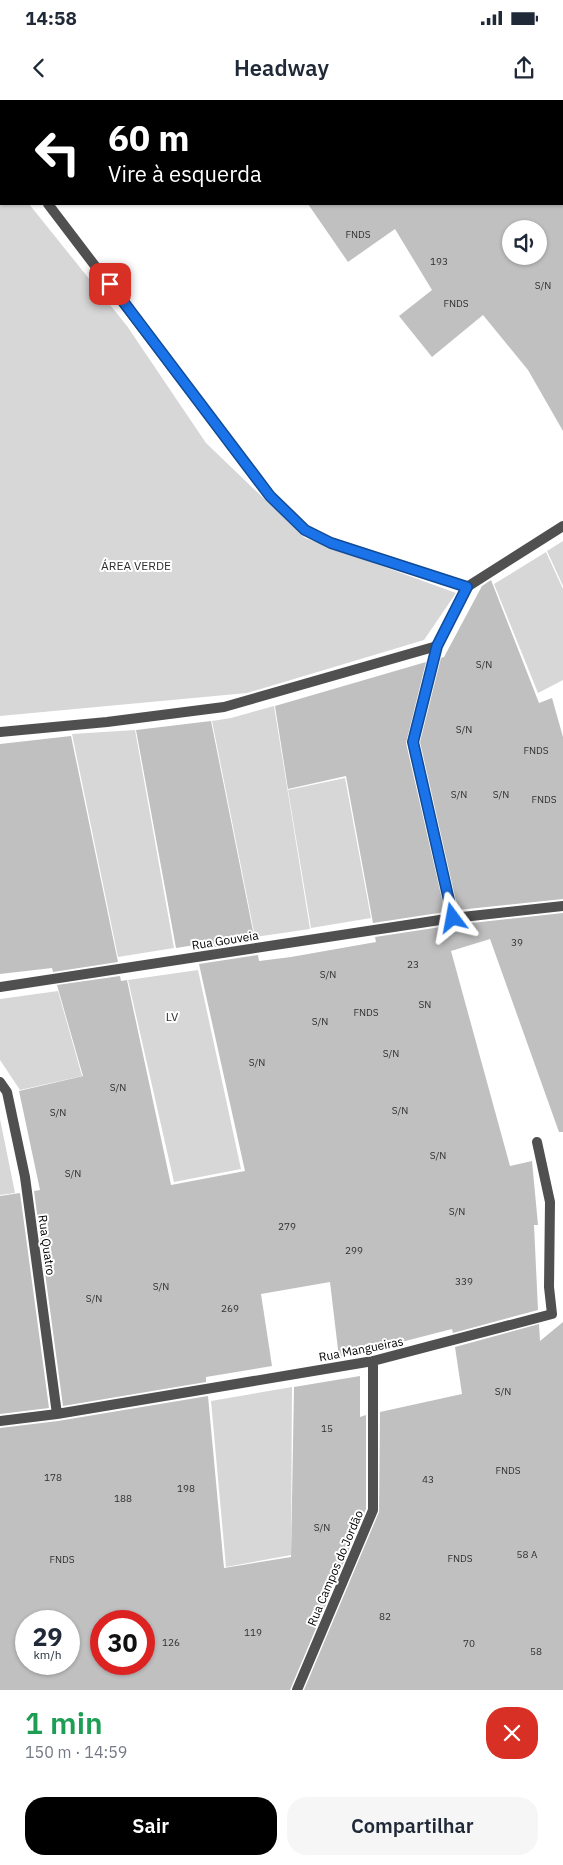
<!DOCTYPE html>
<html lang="pt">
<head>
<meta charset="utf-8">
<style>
	:root { --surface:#fff; --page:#f6f6f7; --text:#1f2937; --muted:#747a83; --accent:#000 }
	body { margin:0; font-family:"IBM Plex Sans",sans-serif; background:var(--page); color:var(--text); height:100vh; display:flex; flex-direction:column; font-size:19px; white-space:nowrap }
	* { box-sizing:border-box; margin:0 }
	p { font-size:16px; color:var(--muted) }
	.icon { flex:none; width:28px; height:28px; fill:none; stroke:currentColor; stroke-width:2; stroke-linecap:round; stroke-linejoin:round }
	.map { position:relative; height:1590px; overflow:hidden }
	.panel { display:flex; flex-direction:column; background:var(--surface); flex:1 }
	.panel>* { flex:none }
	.top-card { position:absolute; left:0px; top:0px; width:564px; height:105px; box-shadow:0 1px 4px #0004; background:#000; color:#fff; overflow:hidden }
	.fabs { position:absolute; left:502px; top:120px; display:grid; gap:10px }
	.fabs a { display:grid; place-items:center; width:45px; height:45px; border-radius:50%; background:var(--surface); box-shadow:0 1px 4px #0004; font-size:25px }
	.speed { position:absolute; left:15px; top:1510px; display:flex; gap:10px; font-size:25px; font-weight:700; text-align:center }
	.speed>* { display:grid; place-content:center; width:65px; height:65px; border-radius:50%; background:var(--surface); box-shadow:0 1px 4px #0004; line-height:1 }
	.speed small { font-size:12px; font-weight:400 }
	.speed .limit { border:8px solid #d22; background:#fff; color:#111 }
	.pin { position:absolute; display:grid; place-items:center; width:42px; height:42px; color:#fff; margin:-21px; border-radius:10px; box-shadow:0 2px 8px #0006 }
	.me { position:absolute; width:55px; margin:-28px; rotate:347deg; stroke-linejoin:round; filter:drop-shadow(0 0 4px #0008) }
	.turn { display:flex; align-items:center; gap:18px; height:105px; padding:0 25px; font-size:22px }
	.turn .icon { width:65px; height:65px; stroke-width:2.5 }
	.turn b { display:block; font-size:35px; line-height:42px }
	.round { display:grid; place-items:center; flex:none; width:52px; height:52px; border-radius:20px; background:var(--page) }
	.overview { display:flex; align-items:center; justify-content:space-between; height:85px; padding:0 25px }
	h1 { font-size:30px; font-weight:600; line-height:38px; color:#1e9e55 }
	.action { display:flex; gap:10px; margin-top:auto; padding:10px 25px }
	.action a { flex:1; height:58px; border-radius:20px; background:var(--accent); color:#fff; font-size:20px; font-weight:600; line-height:58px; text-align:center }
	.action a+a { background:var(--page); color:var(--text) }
	.status { display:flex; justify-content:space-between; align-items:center; height:35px; padding:0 25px; background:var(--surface); direction:ltr }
	.status svg { height:14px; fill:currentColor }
	header { display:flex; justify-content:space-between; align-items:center; height:65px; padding:0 25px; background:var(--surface); font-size:22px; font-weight:600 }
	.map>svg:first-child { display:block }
</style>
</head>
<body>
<div class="status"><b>14:58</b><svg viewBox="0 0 49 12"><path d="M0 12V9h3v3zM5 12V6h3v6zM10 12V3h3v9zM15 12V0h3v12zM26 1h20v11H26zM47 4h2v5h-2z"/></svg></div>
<header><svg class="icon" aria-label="back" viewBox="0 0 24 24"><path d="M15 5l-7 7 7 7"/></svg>Headway<svg class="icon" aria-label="share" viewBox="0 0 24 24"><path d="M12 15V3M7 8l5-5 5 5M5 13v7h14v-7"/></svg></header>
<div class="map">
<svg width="563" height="1590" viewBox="0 0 563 1590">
	<rect width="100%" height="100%" fill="#fff"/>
	<!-- green -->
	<path fill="#d7d7d7" d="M 0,76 L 1,104 L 29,104 L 127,226 L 206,343 L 305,438 L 456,493 L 424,540 L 247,593 L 0,616 Z
		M 563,441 L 563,486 L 547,451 Z
		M 546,452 L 563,489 L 563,580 L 538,593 L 494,484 Z
		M 274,606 L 310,829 L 255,837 L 212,621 L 231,618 Z
		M 135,630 L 174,848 L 118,857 L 72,634 Z
		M 345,678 L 371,818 L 311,828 L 288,690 Z
		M 198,870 L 241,1069 L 174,1082 L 128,880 Z
		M 58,891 L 82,976 L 20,990 L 0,960 L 0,899 Z
		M 0,1019 L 15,1093 L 0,1095 Z
		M 292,1287 L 291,1455 L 226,1467 L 211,1301 Z"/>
	<!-- building -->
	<path fill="#c0c0c0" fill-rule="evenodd" d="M 308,104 L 563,104 L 563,331 L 528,270 L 483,215 L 432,257 L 399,216 L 432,190 L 395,129 L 348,162 ZM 511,129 L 539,129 L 539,156 L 511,156 Z
		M 491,480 L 539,603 L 552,598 L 563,637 L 563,799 L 458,810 L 420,642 L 441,558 L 444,557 L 482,486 Z
		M 426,562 L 406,643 L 445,812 L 373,823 L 346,676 L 288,689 L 275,606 Z
		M 211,621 L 255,841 L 196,850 L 195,845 L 176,848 L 136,630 Z
		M 71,636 L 118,862 L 53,872 L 52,868 L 0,874 L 0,644 Z
		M 563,813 L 563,1032 L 559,1032 L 490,839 L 451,851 L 510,1066 L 532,1061 L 538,1125 L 534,1125 L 538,1210 L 453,1233 L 452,1229 L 339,1258 L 330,1182 L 261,1194 L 272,1266 L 206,1277 L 206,1282 L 63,1306 L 34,1091 L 40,1090 L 19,991 L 83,976 L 57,885 L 120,876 L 121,881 L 127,880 L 171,1085 L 245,1071 L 199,864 L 258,855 L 259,861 L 291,857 L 376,842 L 375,837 L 454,825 Z
		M 20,1093 L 49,1308 L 0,1314 L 0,1096 Z
		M 563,1222 L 563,1590 L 304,1590 L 379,1412 L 380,1312 L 462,1294 L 455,1247 L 539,1224 L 540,1241 Z
		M 360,1276 L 360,1317 L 366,1315 L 366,1409 L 290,1590 L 0,1590 L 0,1328 L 58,1321 L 208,1296 L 224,1468 L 291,1457 L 294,1287 ZM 26,1521 L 69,1521 L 69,1564 L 26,1564 ZM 101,1521 L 144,1521 L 144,1564 L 101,1564 Z"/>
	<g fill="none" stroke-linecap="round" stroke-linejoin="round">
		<!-- street -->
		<path stroke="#505050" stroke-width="10" d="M 0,62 L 1,63
			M 48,104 L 270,396 L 305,430 L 331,443 L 467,487
			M 0,632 L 107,622 L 224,607 L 437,546
			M 453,818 L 413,642 L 437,546 L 467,487 L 563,426
			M 0,887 L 453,818 L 563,806
			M 0,982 L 7,992 L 25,1077 L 57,1314
			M 0,1321 L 57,1314 L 373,1261 L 552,1214 L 549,1187 L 550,1102 L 537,1042
			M 297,1590 L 373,1410 L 373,1261"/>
	</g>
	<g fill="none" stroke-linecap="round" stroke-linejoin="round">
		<!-- route casing -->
		<g stroke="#114b97" stroke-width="12">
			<path id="route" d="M 110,184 L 270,396 L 305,430 L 331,443 L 467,487 L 437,546 L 413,642 L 453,818"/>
		</g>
		<!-- route -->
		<use href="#route" stroke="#1a73e8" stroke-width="9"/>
	</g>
	<g text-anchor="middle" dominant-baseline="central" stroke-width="4" stroke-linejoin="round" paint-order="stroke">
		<!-- number labels -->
		<g font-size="10" fill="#303030">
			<text x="358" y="134">FNDS</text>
			<text x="439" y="161">193</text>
			<text x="543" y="185">S/N</text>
			<text x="456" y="203">FNDS</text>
			<text x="484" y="564">S/N</text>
			<text x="464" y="629">S/N</text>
			<text x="536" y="650">FNDS</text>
			<text x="459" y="694">S/N</text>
			<text x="501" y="694">S/N</text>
			<text x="544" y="699">FNDS</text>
			<text x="517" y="842">39</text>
			<text x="413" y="864">23</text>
			<text x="328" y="874">S/N</text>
			<text x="425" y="904">SN</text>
			<text x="366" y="912">FNDS</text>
			<text x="320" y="921">S/N</text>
			<text x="391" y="953">S/N</text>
			<text x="257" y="962">S/N</text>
			<text x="118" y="987">S/N</text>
			<text x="400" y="1010">S/N</text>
			<text x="58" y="1012">S/N</text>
			<text x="438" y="1055">S/N</text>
			<text x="73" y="1073">S/N</text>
			<text x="457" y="1111">S/N</text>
			<text x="287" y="1126">279</text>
			<text x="354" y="1150">299</text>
			<text x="464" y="1181">339</text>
			<text x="161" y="1186">S/N</text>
			<text x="94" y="1198">S/N</text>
			<text x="230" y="1208">269</text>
			<text x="503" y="1291">S/N</text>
			<text x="327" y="1328">15</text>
			<text x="508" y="1370">FNDS</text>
			<text x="53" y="1377">178</text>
			<text x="428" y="1379">43</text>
			<text x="186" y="1388">198</text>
			<text x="123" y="1398">188</text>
			<text x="322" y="1427">S/N</text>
			<text x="527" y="1454">58 A</text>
			<text x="460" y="1458">FNDS</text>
			<text x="62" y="1459">FNDS</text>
			<text x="385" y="1516">82</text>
			<text x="253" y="1532">119</text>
			<text x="171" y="1542">126</text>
			<text x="469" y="1543">70</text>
			<text x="536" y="1551">58</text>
		</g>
		<!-- park labels -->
		<g font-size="12" fill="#2e2e2e" stroke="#fff">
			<text x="136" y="465">ÁREA VERDE</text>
			<text x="172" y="916">LV</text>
		</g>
		<!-- street labels -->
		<g font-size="12" fill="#000" stroke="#fff">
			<text transform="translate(225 840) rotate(-9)">Rua Gouveia</text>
			<text transform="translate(47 1145) rotate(82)">Rua Quatro</text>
			<text transform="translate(361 1249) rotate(-11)">Rua Mangueiras</text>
			<text transform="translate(335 1468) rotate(-67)">Rua Campos do Jordão</text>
		</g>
	</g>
</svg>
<div class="fabs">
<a><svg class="icon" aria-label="sound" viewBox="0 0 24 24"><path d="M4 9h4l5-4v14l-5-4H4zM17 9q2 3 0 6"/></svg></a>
</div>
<div class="speed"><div>29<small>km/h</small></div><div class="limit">30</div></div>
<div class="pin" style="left:110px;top:184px;background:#d93025"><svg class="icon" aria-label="arrive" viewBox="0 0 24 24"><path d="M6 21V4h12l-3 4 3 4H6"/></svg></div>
<svg class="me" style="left:453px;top:818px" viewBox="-20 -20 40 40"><path d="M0-17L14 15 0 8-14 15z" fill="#1a73e8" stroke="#fff" stroke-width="4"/></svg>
<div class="top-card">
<div class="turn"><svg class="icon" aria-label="left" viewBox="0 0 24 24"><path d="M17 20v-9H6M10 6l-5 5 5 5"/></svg><div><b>60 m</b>Vire à esquerda</div></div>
</div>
</div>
<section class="panel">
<div class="overview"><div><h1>1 min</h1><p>150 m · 14:59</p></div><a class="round" style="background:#d93025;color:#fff"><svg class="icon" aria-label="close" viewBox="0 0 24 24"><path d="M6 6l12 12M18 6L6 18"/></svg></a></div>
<div class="action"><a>Sair</a><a>Compartilhar</a></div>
</section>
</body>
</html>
